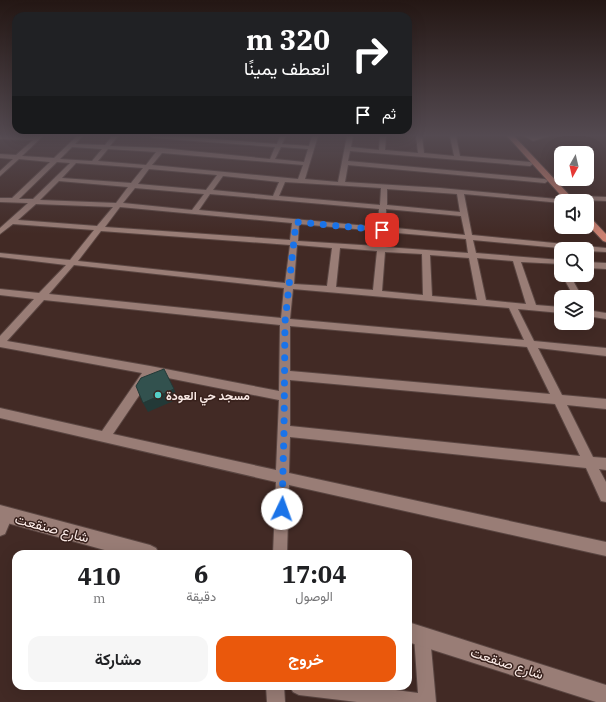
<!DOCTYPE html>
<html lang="ar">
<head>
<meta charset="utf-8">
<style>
	:root { --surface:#fff; --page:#f6f6f6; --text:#202124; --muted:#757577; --accent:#ea580c }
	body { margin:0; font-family:"IBM Plex Serif",Vazirmatn,serif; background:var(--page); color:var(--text); direction:rtl; height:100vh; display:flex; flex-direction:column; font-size:15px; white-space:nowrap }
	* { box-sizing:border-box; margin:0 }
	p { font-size:13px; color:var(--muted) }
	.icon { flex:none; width:22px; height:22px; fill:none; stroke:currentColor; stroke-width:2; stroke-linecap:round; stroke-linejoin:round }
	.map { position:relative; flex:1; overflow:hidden; direction:ltr }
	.sheet { position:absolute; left:12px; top:550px; width:400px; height:140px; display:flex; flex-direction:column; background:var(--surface); border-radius:12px; box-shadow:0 4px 16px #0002; direction:rtl }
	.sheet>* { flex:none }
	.hud { position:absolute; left:12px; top:12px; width:400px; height:122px; border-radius:12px; box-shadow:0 4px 16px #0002; direction:rtl; background:#202124; color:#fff; overflow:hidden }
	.needle { width:26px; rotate:188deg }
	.controls { position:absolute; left:554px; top:146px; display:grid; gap:8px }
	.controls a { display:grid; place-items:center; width:40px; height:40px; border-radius:8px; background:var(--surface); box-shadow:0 4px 16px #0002; font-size:20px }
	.pin { position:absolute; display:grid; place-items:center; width:34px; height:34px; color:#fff; margin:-17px; border-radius:8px; box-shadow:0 2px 6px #0006 }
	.me { position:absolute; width:44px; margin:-22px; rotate:3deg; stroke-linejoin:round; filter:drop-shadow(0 0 3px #0008) }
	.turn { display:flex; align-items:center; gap:14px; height:84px; padding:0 16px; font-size:18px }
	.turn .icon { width:52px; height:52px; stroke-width:2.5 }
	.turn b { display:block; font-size:28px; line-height:34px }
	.then { display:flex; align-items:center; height:38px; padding:0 16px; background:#0003; gap:8px; font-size:15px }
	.eta { display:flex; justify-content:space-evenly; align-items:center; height:68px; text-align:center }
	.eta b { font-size:24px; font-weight:700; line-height:28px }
	.primary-button { display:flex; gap:8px; margin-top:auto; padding:8px 16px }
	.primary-button a { flex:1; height:46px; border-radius:12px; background:var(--accent); color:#fff; font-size:16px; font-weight:700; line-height:46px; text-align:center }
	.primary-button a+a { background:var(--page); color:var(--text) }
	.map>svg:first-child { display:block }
</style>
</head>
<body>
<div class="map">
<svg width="606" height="702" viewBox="0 0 606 702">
	<rect width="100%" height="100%" fill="#422a25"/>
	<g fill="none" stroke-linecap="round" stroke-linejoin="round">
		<!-- street casing -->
		<g stroke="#5a4642" stroke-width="2">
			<path id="street" d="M 0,136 L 43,136 L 22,156 L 54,158 L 77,136 L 83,136 L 75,144 L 105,145 L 112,136 L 118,136 L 110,146 L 161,148 L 270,159 L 275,147 L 153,138 L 150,136 L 177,136 L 277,144 L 280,136 L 286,136 L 282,144 L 309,146 L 312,136 L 318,136 L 305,179 L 338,182 L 347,136 L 353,136 L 351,147 L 379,150 L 380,136 L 386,136 L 385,150 L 418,153 L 416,136 L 422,136 L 424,153 L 454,156 L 450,136 L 456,136 L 460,156 L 530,162 L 533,164 L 530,166 L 350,151 L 348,161 L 545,179 L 548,181 L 545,183 L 348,165 L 345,182 L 440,188 L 557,199 L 556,197 L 559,195 L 606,197 L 606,201 L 562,199 L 564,201 L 561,201 L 561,203 L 464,194 L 472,235 L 606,248 L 606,252 L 587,251 L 587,249 L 570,249 L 473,240 L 476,253 L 561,260 L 561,264 L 521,262 L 536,305 L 561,307 L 561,313 L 518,309 L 534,341 L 606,348 L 606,356 L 538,348 L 562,395 L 606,399 L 606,409 L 567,405 L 593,457 L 606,458 L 606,470 L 599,469 L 606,482 L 606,502 L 601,501 L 586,468 L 290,437 L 289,473 L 606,542 L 606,556 L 289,485 L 287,554 L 273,554 L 276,482 L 0,418 L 0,408 L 102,431 L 142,373 L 0,347 L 0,336 L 34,299 L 0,295 L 0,289 L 39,293 L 66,265 L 0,257 L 0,253 L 70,260 L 94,230 L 13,224 L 0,234 L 0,228 L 28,203 L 0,202 L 0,198 L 12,198 L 50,162 L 19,159 L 0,176 L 0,171 L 13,159 L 0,158 L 0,154 L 16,155 L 33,140 L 0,139 ZM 72,147 L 102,149 L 92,161 L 60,159 ZM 281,147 L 308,149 L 304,162 L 275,159 ZM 108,149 L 156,152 L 146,165 L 98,161 ZM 162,153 L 303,165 L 298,179 L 152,165 ZM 57,162 L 70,163 L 33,199 L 19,199 ZM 76,163 L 143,168 L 131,183 L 62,178 ZM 149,169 L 217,175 L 206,190 L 138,184 ZM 223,176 L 279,182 L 273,196 L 213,190 ZM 59,181 L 128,187 L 116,203 L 40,200 ZM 285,182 L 381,188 L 380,205 L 279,196 ZM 135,188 L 204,194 L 192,210 L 123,203 ZM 387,189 L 457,194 L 460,212 L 387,205 ZM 210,194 L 379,209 L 378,227 L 199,210 ZM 36,204 L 113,207 L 97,226 L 18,220 ZM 120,207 L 292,223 L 290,240 L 105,227 ZM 386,209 L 461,216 L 465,235 L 386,227 ZM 299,224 L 378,231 L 377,246 L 298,241 ZM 101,231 L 290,245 L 285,283 L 78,261 ZM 386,232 L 466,239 L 468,253 L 385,247 ZM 297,245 L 332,248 L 327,286 L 294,284 ZM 340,248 L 377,251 L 373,290 L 336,287 ZM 385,252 L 422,254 L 423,295 L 382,291 ZM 430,255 L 469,258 L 477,300 L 432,296 ZM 477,258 L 513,261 L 526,304 L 486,300 ZM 74,265 L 284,288 L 281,318 L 49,294 ZM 293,289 L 509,308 L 524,340 L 290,319 ZM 44,300 L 280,325 L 279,391 L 150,366 L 7,341 ZM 290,326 L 527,347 L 550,394 L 290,371 ZM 153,375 L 279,400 L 276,470 L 113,434 ZM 290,380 L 555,404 L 580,456 L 290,426 Z
				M 524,136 L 549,136 L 533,141 Z
				M 587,262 L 606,263 L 606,269 L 587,268 Z
				M 562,275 L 570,275 L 582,297 L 574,297 Z
				M 587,310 L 606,313 L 606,319 L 587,316 Z
				M 6,508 L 11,510 L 13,515 L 5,534 L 0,536 L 0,513 L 1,510 Z
				M 422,628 L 428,630 L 430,636 L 436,702 L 357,702 L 299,695 L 293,692 L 290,686 L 366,686 L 418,693 L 414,636 L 416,630 Z
				M 266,686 L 284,686 L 285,702 L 267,702 Z"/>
		</g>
		<!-- secondary casing -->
		<g stroke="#5a4642" stroke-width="2">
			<path id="secondary" d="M 0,505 L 150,545 L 156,548 L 159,554 L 119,554 L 0,521 Z
				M 408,622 L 606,685 L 606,702 L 596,702 L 408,642 Z"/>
		</g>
		<!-- primary casing -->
		<g stroke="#5a4642" stroke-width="2">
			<path id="primary" d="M 507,136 L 514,136 L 575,201 L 566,201 Z
				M 587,216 L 590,217 L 606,234 L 606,242 L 603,241 L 587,224 Z"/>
		</g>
		<!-- street -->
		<use href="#street" fill="#997d76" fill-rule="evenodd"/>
		<!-- secondary -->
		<use href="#secondary" fill="#997d76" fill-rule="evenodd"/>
		<!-- primary -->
		<use href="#primary" fill="#cd8272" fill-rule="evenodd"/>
	</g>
	<!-- shaded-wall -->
	<path fill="#233937" d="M 174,389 L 178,399 L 148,412 L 143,403 Z"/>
	<!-- building -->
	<path fill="#32514e" stroke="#233937" d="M 164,369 L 174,389 L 143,403 L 136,386 L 141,378 Z"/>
	<!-- sky -->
	<linearGradient id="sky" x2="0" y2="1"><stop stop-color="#241714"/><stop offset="0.58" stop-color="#544a51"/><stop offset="1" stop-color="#544a51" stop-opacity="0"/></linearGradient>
	<rect width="606" height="234" fill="url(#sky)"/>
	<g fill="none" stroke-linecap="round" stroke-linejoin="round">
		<!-- route -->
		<path stroke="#1a73e8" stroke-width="7" stroke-dasharray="0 12.6" d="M 282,509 L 284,431 L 285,322 L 296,222 L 382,230"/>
	</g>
	<!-- markers -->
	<circle fill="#55cec6" stroke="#38211c" stroke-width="1.5" cx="158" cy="395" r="4"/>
	<g text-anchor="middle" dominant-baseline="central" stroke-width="3" stroke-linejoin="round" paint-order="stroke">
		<!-- poi labels -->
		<g font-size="12" font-weight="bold" fill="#faeae6" stroke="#38211c" text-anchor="start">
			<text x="166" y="395">مسجد حي العودة</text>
		</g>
		<!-- near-street labels -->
		<g font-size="14" fill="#faeae6" stroke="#38211c">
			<text transform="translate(52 528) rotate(15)">شارع صنقعت</text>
			<text transform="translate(507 663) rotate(18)">شارع صنقعت</text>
		</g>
	</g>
</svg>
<div class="controls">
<a><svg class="needle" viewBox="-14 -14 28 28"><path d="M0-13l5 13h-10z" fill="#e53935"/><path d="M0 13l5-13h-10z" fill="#757577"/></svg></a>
<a><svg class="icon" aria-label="sound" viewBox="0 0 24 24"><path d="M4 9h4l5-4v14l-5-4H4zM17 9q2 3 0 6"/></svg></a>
<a><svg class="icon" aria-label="search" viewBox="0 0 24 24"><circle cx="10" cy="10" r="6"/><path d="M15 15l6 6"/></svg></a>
<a><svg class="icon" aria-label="layers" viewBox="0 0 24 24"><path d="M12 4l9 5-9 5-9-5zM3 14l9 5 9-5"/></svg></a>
</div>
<div class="pin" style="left:382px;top:230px;background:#d93025"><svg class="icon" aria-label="arrive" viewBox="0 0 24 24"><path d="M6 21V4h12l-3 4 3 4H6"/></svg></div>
<svg class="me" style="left:282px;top:509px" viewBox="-20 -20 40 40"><circle r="19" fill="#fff"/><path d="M0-13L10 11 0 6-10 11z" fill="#1a73e8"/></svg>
<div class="hud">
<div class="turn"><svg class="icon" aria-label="right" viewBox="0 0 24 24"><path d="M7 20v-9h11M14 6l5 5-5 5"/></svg><div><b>320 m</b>انعطف يمينًا</div></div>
<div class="then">ثم<svg class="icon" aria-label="arrive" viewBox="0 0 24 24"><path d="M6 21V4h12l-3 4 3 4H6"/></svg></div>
</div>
<section class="sheet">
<div class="eta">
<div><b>17:04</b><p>الوصول</p></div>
<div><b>6</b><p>دقيقة</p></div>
<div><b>410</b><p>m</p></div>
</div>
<div class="primary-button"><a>خروج</a><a>مشاركة</a></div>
</section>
</div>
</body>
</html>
